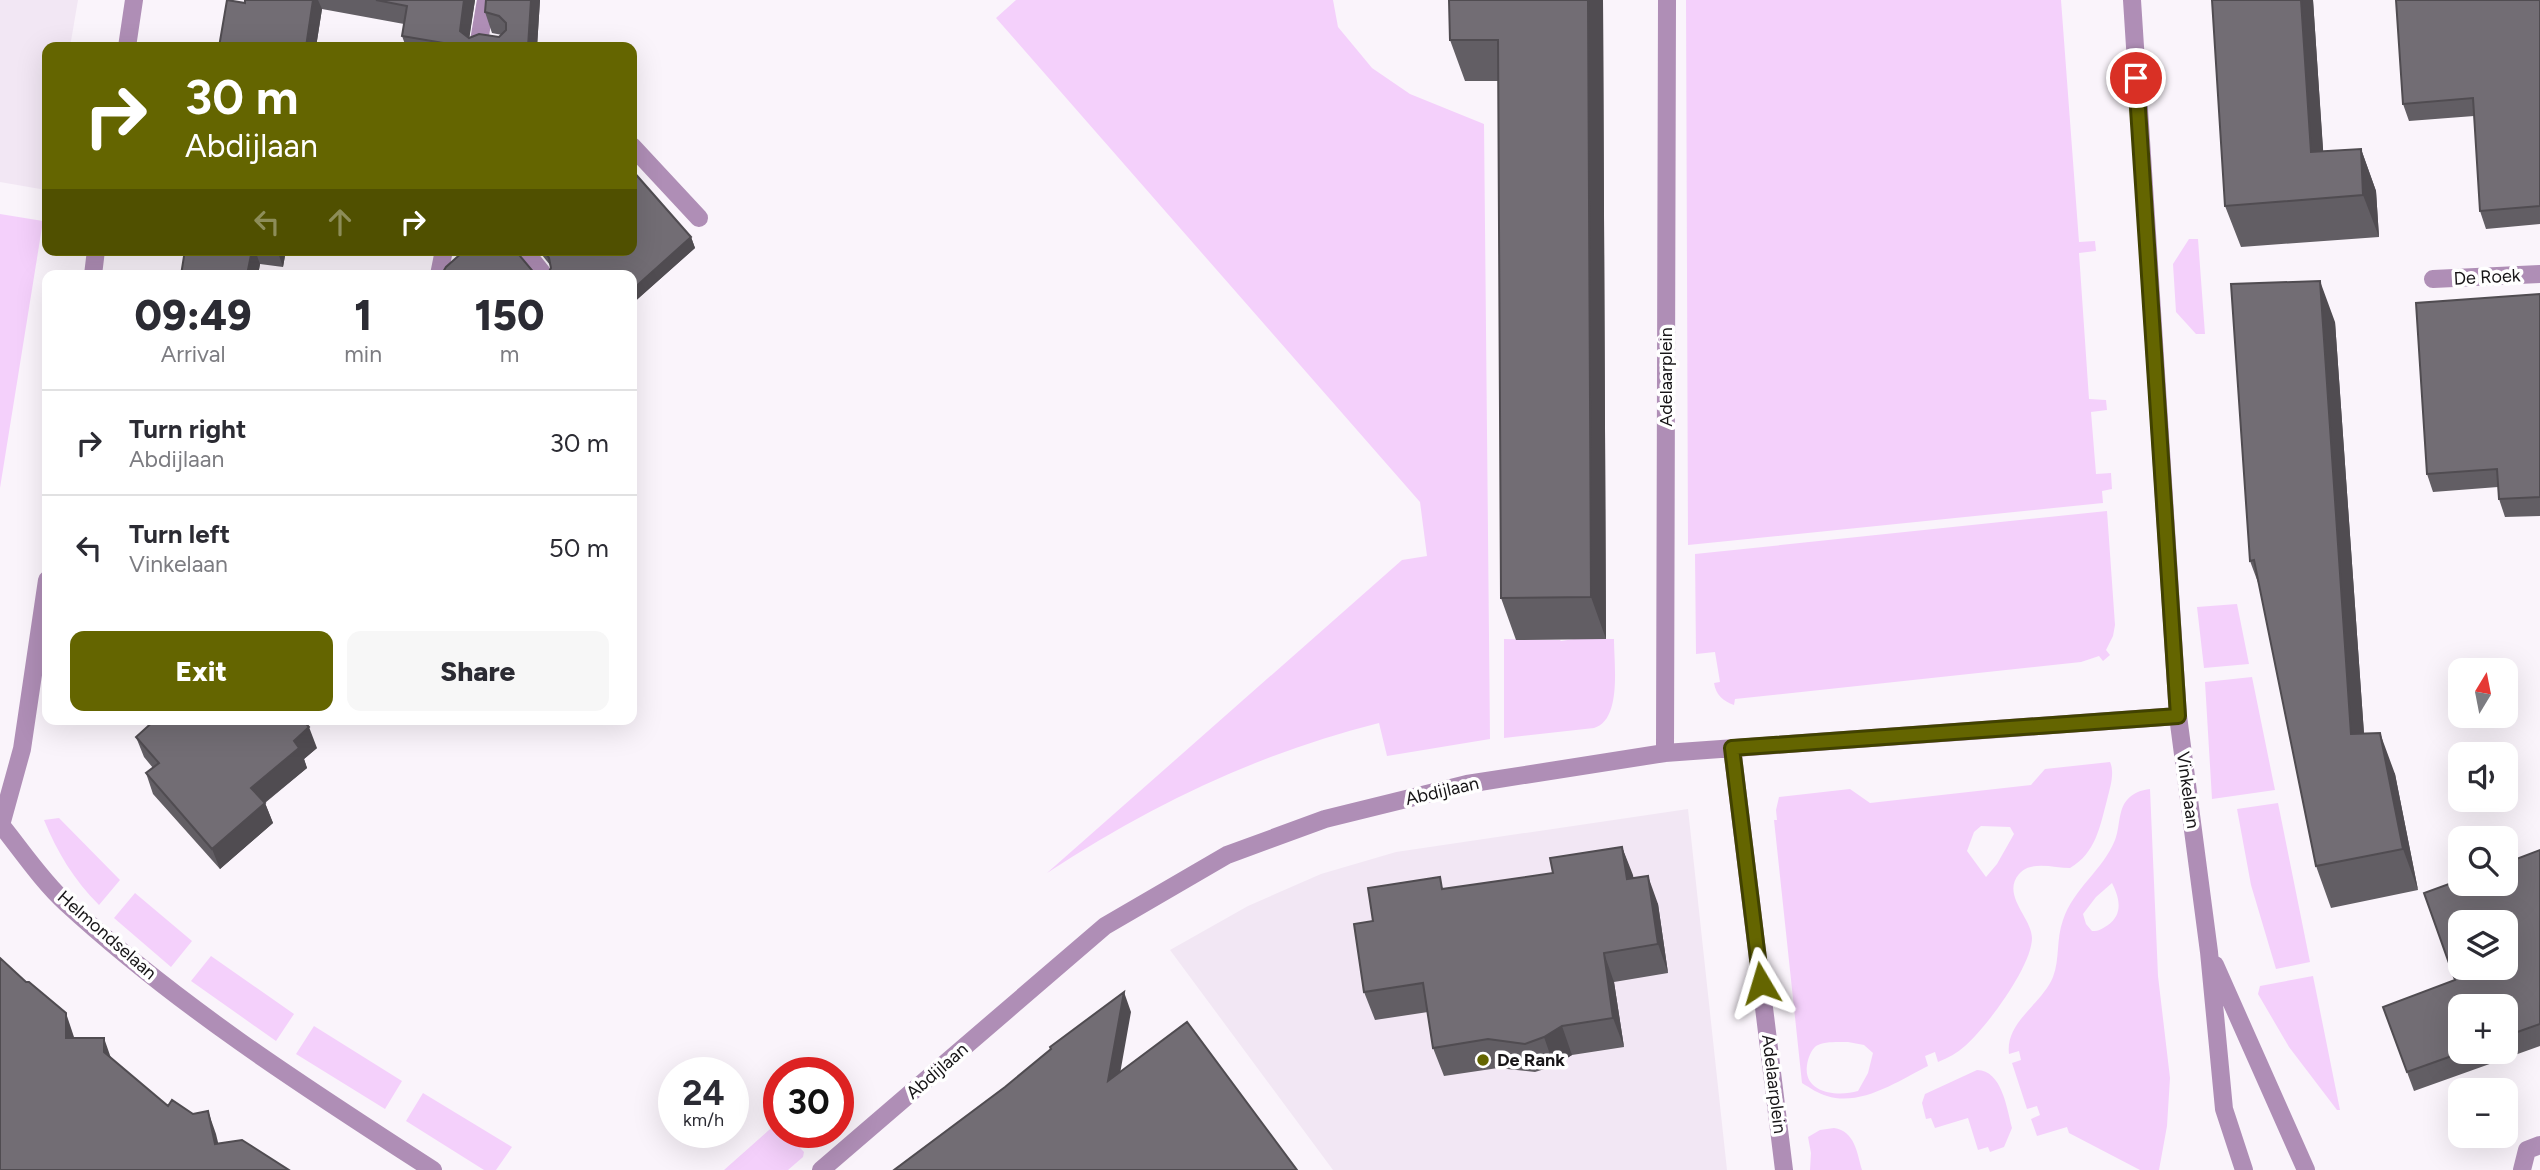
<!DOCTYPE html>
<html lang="en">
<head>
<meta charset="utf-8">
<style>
	:root { --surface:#fff; --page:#f7f7f7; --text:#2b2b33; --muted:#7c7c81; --line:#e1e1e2; --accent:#646500 }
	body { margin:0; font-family:Figtree,sans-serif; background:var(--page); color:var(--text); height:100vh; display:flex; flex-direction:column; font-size:26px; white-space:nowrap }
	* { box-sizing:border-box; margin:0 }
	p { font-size:23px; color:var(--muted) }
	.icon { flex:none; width:38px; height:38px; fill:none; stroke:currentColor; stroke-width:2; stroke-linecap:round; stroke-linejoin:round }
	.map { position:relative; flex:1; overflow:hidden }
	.sheet { position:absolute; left:42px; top:270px; width:595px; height:455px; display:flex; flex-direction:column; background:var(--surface); border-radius:14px; box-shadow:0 7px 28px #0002 }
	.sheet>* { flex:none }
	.banner { position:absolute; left:42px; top:42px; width:595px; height:214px; border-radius:14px; box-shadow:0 7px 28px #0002; background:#646500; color:#fff; overflow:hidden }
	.needle { width:46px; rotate:10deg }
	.buttons { position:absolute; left:2448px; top:658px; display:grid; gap:14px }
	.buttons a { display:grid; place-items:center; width:70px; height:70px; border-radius:14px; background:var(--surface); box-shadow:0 7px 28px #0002; font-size:35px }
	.speed { position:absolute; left:658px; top:1057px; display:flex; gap:14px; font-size:35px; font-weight:700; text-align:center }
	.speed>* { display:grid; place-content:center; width:91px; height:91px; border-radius:50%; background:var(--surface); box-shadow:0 7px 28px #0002; line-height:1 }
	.speed small { font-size:18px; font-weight:400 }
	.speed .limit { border:10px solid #d22; background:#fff; color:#111 }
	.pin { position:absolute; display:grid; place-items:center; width:60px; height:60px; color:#fff; margin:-30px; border:4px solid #fff; border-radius:50%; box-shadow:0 2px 7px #0007 }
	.me { position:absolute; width:77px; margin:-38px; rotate:353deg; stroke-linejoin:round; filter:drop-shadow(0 0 5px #0008) }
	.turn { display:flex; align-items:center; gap:24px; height:147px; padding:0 28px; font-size:32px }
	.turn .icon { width:91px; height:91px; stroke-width:2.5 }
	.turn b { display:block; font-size:49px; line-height:60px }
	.lanes { display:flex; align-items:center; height:66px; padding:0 28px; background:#0003; justify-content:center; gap:35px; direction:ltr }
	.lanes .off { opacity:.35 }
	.eta { display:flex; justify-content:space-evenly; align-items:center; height:119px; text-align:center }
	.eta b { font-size:42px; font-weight:800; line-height:49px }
	.action { display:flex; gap:14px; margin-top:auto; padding:14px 28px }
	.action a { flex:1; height:80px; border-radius:14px; background:var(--accent); color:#fff; font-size:28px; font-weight:800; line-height:80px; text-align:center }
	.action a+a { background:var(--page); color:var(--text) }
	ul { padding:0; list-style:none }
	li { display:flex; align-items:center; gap:21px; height:105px; padding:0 28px; border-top:2px solid var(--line) }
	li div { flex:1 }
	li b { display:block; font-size:26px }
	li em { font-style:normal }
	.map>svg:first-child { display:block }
</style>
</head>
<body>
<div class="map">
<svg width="2540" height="1170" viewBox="0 0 2540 1170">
	<rect width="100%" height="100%" fill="#faf4fb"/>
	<!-- built -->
	<path fill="#f2e7f4" d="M 0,0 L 78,0 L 70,47 L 47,47 L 46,190 L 0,182 Z
		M 1688,809 L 1727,1170 L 1333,1170 L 1170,950 L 1248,906 L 1321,874 L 1396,852 Z"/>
	<!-- green -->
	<path fill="#f4d0fb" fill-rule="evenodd" d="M 1016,0 L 1333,0 L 1338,27 L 1372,68 L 1410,94 L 1484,124 L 1490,739 L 1387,756 L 1379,723 C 1257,754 1152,804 1047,873 L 1402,560 L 1427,556 L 1420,502 L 996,18 Z
		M 1686,0 L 2061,0 L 2079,242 L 2095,241 L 2096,251 L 2079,253 L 2089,399 L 2106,400 L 2107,410 L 2091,412 L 2096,474 L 2111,473 L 2112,489 L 2102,491 L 2103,503 L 1688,545 Z
		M 0,214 L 43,221 L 0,488 Z
		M 2189,239 L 2198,239 L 2205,334 L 2196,334 L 2176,312 L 2173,264 Z
		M 2107,511 L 2115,625 L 2113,636 L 2106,650 L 2110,655 L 2103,661 L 2099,656 L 2081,662 L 1735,699 L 1734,705 C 1723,701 1716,695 1714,683 L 1720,682 L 1715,652 L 1696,654 L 1695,554 Z
		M 2237,604 L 2249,664 L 2204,668 L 2197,607 Z
		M 1504,639 L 1560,640 L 1561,641 L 1574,639 L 1614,639 C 1614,664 1622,720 1594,728 L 1504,738 Z
		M 2252,677 L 2275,790 L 2212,799 L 2205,682 Z
		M 2110,762 C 2115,773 2110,788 2107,800 C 2100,826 2096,853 2070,868 C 2054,868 2031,860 2019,874 C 2001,895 2032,918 2032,938 C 2032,966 1986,1028 1965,1046 C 1957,1053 1948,1058 1938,1062 L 1935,1052 L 1925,1056 L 1928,1066 C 1900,1080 1861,1107 1827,1096 C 1819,1094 1810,1088 1802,1083 L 1774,820 L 1777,820 L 1776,810 L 1779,797 L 1850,789 L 1870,803 L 2031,785 L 2045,769 ZM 1981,826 L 2010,827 L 2014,834 L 1997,864 L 1986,877 L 1967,851 L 1974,832 ZM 1848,1042 L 1864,1045 L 1873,1053 L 1868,1073 L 1858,1091 C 1837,1097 1803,1093 1807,1065 C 1808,1058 1811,1050 1816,1046 C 1823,1041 1839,1042 1848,1042 Z
		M 2150,789 L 2158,976 L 2170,1078 L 2167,1126 L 2159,1170 L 2140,1170 L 2069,1133 L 2067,1127 L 2037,1136 L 2031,1119 L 2040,1115 L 2037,1106 L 2027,1109 L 2012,1063 L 2021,1060 L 2019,1051 L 2009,1054 C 2005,1022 2042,1004 2053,977 C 2060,959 2056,939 2063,920 C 2074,888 2103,870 2115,840 C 2120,828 2118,810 2127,800 C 2133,793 2141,790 2150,789 ZM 2112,883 C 2120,899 2123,914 2108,925 C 2101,929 2100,931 2092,931 L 2086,924 L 2083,914 L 2096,897 Z
		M 2278,803 L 2310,962 L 2276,969 L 2251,885 L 2237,809 Z
		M 59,818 L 120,880 L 99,905 C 74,880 57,852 44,820 Z
		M 135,893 L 192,941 L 171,967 L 114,918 Z
		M 211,956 L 294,1014 L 276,1041 L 191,981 Z
		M 2313,976 L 2340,1110 L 2337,1110 L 2289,1047 L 2258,994 L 2260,986 Z
		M 314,1026 L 402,1081 L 385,1109 L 296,1054 Z
		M 1977,1070 C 2002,1070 2007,1109 2012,1128 L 2004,1147 L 1990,1152 L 1988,1147 L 1978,1150 L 1968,1118 L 1935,1128 L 1931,1118 L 1926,1119 L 1922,1103 L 1925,1094 Z
		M 423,1093 L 512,1147 L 496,1170 L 484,1170 L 406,1121 Z
		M 778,1122 L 779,1132 L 785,1132 L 804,1152 L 803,1157 L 788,1170 L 724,1170 Z
		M 1834,1128 C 1855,1131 1857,1153 1862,1170 L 1810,1170 L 1811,1153 L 1808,1137 L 1820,1130 Z"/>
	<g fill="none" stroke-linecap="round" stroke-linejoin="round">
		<!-- service -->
		<path stroke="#af8eb6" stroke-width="18" d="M 478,47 L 486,0
			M 632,146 L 699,218
			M 524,250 L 544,275
			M 439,275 L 444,250"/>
		<!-- minor -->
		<path stroke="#af8eb6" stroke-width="18" d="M 2132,0 L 2178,716 L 2209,952 L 2224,1109 L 2244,1170
			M 127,47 L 134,0
			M 93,275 L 96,250
			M 2433,279 L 2540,274
			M 47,580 L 22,749 L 1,825 C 22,851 42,881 66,903 C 178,1006 306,1088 433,1170
			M 1732,748 L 1784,1170
			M 1665,753 L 1667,0
			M 2215,965 L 2306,1170
			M 821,1170 L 1105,926 L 1227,855 L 1325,819 L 1467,784 L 1665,753 L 2178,716
			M 2522,1170 L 2527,1150 L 2540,1145"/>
	</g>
	<!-- wall -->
	<path fill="#625e64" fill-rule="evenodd" d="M 245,0 L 475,0 L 469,38 L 499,37 L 502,35 L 492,33 L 485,12 L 486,0 L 540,0 L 537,47 L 406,47 L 402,36 L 404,24 L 322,9 L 316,47 L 219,47 L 245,3 Z
		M 1449,0 L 1603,0 L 1606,639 L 1516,640 L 1501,598 L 1498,81 L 1465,81 L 1450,40 Z
		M 2212,0 L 2313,0 L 2323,151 L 2361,149 L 2376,191 L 2379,237 L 2241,247 L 2225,206 Z
		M 2540,0 L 2540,224 L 2486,229 L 2480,211 L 2474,116 L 2409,121 L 2403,104 Z
		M 691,237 L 695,248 L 632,304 L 632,275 L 548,273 L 551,268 L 550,265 L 538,250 L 632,250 Z
		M 185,250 L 286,250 L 283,267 L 260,264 L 258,275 L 181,275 Z
		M 2540,294 L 2540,516 L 2505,517 L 2499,499 L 2498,487 L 2433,492 L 2427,474 Z
		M 2335,322 L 2364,734 L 2395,774 L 2418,890 L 2331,908 L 2316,866 L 2260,588 L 2250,561 Z
		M 136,737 L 317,748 L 304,759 L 307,768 L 265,803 L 273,823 L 220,869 L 153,794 L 146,773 L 153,768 L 144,757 Z
		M 1622,847 L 1633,878 L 1658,904 L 1668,973 L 1614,982 L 1624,1047 L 1572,1055 L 1554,1066 L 1535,1072 L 1498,1068 L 1444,1076 L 1433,1048 L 1428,1012 L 1375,1020 L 1364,992 L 1373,921 L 1553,873 Z
		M 2540,850 L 2540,1046 L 2414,1091 L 2383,1007 L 2455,980 ZM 2506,1006 L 2506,1052 L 2460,1052 Z"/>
	<!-- shaded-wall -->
	<path fill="#504c51" d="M 313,0 L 318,0 L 322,9 L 316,47 L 306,47 Z
		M 464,0 L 475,0 L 468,47 L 460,31 Z
		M 531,0 L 540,0 L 537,47 L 528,47 Z
		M 1588,0 L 1603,0 L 1606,639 L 1591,597 Z
		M 2301,0 L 2313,0 L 2326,193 L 2311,152 Z
		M 2361,149 L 2376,191 L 2379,237 L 2363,195 Z
		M 691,237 L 695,248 L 632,304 L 632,290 Z
		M 252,250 L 255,250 L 260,264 L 258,275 L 247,275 Z
		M 277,250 L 286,250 L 283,267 Z
		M 2320,281 L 2335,322 L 2367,776 L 2351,734 Z
		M 309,727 L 317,748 L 304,759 L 307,768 L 258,808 L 251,788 L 294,741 Z
		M 2380,733 L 2395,774 L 2418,890 L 2403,849 Z
		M 265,803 L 273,823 L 220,869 L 212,849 Z
		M 1622,847 L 1633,875 L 1638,907 L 1627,879 Z
		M 1648,876 L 1658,904 L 1668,973 L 1658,944 Z
		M 1604,953 L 1614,982 L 1624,1047 L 1613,1018 Z
		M 1124,992 L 1131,1012 L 1115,1102 L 1108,1081 Z
		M 66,1013 L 74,1037 L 75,1061 L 66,1038 Z
		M 1562,1026 L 1572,1055 L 1554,1066 L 1544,1037 Z
		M 104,1038 L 112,1061 L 104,1052 Z
		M 208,1111 L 216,1134 L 224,1167 L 215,1144 Z"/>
	<!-- building -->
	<path fill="#726d74" stroke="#504c51" stroke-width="2" fill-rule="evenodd" d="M 227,0 L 245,3 L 245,0 L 313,0 L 306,47 L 219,47 Z
		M 376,0 L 464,0 L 460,31 L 469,38 L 479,34 L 499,37 L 506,30 L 506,23 L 499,16 L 485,12 L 486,0 L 531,0 L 528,47 L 467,47 L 402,36 L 407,6 Z
		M 1449,0 L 1588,0 L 1591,597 L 1501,598 L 1498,40 L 1450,40 Z
		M 2212,0 L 2301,0 L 2311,152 L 2361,149 L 2363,195 L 2225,206 Z
		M 2396,0 L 2540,0 L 2540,206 L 2480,211 L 2473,98 L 2403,104 Z
		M 632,170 L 691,237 L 632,290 L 632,275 L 543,275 L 548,273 L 551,268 L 549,258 L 543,250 L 632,250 Z
		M 185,250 L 252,250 L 247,275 L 181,275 Z
		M 465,250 L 515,250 L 535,274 L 537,275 L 440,275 L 443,272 L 446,267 Z
		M 2320,281 L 2351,734 L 2380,733 L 2403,849 L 2316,866 L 2254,560 L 2250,561 L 2231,284 Z
		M 2540,294 L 2540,497 L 2499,499 L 2497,469 L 2427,474 L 2416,303 Z
		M 156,719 L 302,719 L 309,727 L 294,741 L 299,748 L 251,788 L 265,803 L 212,849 L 146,773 L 159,763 L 136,737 Z
		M 1622,847 L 1627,879 L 1648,876 L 1658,944 L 1604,953 L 1613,1018 L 1562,1026 L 1544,1037 L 1525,1044 L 1488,1039 L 1433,1048 L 1423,983 L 1364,992 L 1354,924 L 1373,921 L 1368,888 L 1440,877 L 1442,889 L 1553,873 L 1550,858 Z
		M 2540,850 L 2540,1024 L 2506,1036 L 2506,1006 L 2460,1006 L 2460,1052 L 2463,1052 L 2407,1072 L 2383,1007 L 2455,980 L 2424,893 L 2460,880 L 2460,884 L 2506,884 L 2506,863 ZM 2460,922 L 2506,922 L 2506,968 L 2460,968 Z
		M 0,958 L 26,982 L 29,982 L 66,1013 L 66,1038 L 104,1038 L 104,1052 L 168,1106 L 172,1100 L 193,1114 L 208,1111 L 215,1144 L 242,1140 L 289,1170 L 0,1170 Z
		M 1124,992 L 1108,1081 L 1187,1022 L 1297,1170 L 894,1170 L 1005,1087 L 1051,1049 L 1050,1047 Z"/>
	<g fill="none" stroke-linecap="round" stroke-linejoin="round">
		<!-- route casing -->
		<g stroke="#414200" stroke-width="18">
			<path id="route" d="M 1761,983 L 1732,748 L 2178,716 L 2136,78"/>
		</g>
		<!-- route -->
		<use href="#route" stroke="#646500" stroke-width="12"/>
	</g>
	<!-- markers -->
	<circle fill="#646500" stroke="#fff" stroke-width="2.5" cx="1483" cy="1060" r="7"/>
	<g text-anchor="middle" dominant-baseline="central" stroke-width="7" stroke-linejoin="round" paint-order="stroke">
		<!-- street labels -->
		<g font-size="18" fill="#171517" stroke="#fff">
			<text transform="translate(2487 277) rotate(-3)">De Roek</text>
			<text transform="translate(1666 377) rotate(-90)">Adelaarplein</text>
			<text transform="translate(2188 790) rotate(82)">Vinkelaan</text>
			<text transform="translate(1442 791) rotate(-13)">Abdijlaan</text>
			<text transform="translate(107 935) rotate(41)">Helmondselaan</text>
			<text transform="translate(937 1071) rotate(-41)">Abdijlaan</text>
			<text transform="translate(1774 1084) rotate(83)">Adelaarplein</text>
		</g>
		<!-- poi labels -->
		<g font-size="18" font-weight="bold" fill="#171517" stroke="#fff" text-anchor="start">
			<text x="1497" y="1060">De Rank</text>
		</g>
	</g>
</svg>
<div class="buttons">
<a><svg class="needle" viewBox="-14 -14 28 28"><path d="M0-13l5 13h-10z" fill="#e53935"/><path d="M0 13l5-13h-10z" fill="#7c7c81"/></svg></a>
<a><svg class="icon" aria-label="sound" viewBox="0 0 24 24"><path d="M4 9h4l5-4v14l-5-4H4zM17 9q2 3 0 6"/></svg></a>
<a><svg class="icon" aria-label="search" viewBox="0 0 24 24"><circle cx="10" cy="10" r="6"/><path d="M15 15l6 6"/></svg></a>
<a><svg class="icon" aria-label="layers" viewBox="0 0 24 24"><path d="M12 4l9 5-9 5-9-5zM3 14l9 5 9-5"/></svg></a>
<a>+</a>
<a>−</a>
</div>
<div class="speed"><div>24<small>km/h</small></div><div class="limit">30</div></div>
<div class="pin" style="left:2136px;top:78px;background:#d93025"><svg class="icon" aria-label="arrive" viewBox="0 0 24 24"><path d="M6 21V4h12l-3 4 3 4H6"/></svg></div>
<svg class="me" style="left:1761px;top:983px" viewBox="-20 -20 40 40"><path d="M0-17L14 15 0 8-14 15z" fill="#646500" stroke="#fff" stroke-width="4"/></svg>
<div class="banner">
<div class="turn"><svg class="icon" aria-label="right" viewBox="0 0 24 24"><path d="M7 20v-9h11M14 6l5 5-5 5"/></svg><div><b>30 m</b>Abdijlaan</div></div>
<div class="lanes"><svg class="icon off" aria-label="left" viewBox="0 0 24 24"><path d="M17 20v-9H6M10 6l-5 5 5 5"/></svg><svg class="icon off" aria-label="ahead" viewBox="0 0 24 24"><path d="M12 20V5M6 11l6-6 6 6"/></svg><svg class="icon" aria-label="right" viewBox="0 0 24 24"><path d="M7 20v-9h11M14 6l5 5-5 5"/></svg></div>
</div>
<section class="sheet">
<div class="eta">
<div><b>09:49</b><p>Arrival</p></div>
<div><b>1</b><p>min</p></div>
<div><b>150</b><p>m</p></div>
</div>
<ul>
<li><svg class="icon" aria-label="right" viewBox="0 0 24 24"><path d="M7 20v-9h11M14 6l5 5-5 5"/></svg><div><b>Turn right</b><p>Abdijlaan</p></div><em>30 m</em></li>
<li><svg class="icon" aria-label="left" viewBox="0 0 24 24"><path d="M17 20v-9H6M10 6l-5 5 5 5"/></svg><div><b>Turn left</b><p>Vinkelaan</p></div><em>50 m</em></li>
</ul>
<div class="action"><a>Exit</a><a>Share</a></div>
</section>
</div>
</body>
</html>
